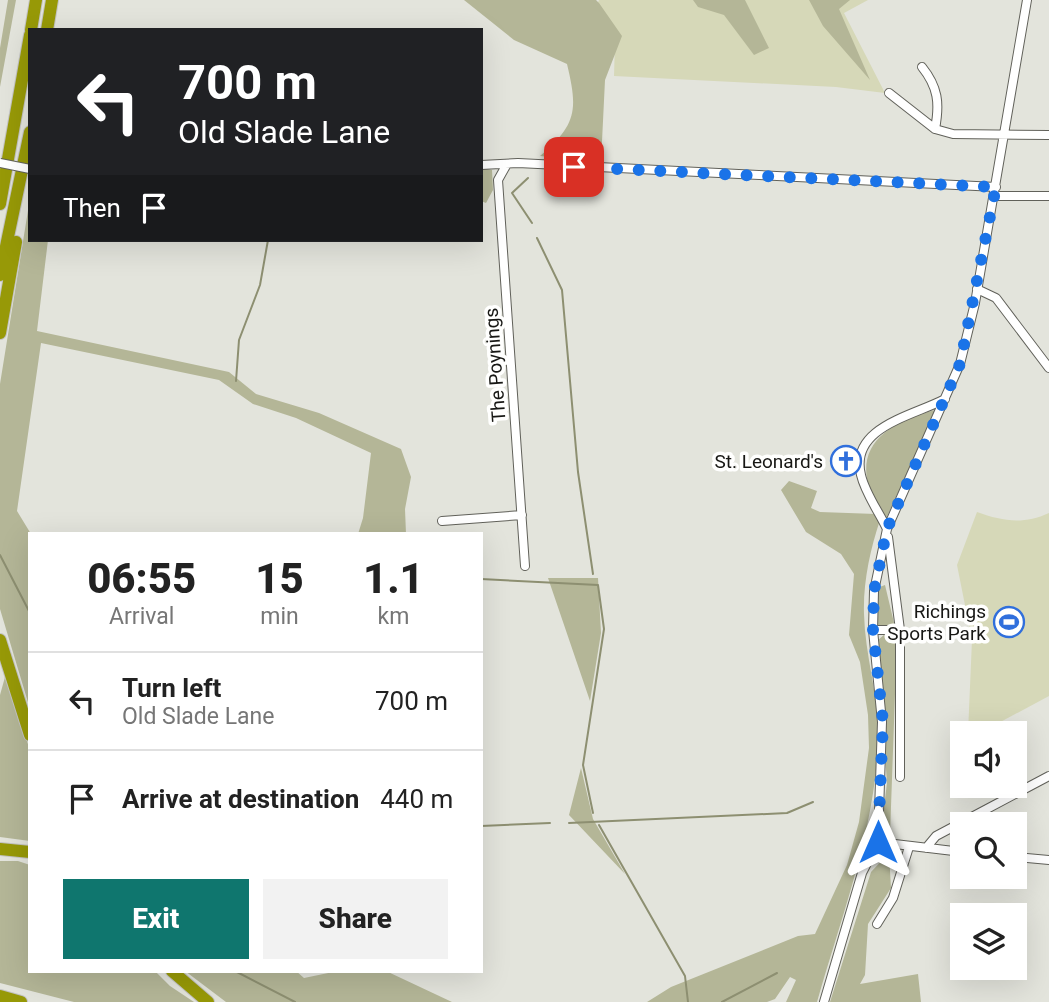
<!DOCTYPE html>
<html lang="en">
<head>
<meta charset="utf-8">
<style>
	:root { --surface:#fff; --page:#f2f2f2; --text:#222; --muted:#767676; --line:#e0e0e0; --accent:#0f766e }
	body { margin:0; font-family:Roboto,sans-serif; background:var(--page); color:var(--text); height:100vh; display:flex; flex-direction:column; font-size:26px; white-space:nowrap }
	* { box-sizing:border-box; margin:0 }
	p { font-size:23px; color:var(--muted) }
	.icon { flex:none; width:38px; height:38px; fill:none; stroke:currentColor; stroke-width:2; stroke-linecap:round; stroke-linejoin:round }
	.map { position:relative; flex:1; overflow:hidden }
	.sheet { position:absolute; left:28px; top:532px; width:455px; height:441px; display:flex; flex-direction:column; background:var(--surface); border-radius:0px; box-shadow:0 7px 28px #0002 }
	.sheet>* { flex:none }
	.hud { position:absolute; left:28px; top:28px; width:455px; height:214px; border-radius:0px; box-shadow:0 7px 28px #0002; background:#202124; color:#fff; overflow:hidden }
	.controls { position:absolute; left:950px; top:721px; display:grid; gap:14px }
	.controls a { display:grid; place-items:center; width:77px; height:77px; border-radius:0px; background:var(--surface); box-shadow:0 7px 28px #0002; font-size:35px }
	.pin { position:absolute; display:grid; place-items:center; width:60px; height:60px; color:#fff; margin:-30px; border-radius:14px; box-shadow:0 4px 10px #0006 }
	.me { position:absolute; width:77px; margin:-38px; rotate:0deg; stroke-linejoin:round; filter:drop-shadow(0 0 5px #0008) }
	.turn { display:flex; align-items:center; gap:24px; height:147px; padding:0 35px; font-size:32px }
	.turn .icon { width:91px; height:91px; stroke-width:2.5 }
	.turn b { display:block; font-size:49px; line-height:60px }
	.then { display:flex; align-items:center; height:66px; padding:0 35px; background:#0003; gap:14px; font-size:26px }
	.eta { display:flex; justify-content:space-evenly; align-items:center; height:119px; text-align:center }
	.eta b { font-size:42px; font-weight:800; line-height:49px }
	.primary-button { display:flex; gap:14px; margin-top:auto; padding:14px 35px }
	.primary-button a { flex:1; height:80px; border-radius:0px; background:var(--accent); color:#fff; font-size:28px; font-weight:800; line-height:80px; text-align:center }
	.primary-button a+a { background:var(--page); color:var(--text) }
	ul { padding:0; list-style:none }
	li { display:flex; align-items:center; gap:21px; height:98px; padding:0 35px; border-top:2px solid var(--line) }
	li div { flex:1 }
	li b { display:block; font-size:26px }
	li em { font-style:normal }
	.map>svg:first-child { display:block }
</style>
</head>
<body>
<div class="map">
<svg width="1049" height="1002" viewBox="0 0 1049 1002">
	<rect width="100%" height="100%" fill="#e3e4dc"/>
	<!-- green -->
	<path fill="#d6d8b8" d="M 599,0 L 868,0 L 844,13 L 885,93 L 836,87 L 614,76 L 615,41 L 588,25 Z
		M 977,512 C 1002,521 1023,525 1049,513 L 1049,696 L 980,733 L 968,733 L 972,640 L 957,565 Z"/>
	<!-- forest -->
	<path fill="#b4b697" d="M 8,0 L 16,0 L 0,87 L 0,48 Z
		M 464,0 L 596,0 L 599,3 L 622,36 L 605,80 L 601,162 L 540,156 C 577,124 578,110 567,64 L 514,40 Z
		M 693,0 L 745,0 L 769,48 L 754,55 L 724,15 L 698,7 Z
		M 809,0 L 850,0 L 839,9 L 870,80 L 823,26 Z
		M 481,168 L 492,170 L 493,190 L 486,203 L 481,201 Z
		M 30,198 L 30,240 L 48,240 L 37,331 L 229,372 L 256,394 L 319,413 L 401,449 L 411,477 L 405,509 L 406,534 L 358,534 L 363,518 L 371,453 L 296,418 L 253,404 L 219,380 L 41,343 L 17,511 L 31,534 L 30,709 L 0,609 L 0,384 Z
		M 935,410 L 934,414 L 885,521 C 846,460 870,427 935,410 Z
		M 789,481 L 817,491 L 811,508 L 820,512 L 876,514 L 880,520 C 870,550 863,583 864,614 C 865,659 881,702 878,747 C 873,835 841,918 817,1002 L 786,1002 L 796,980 L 790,977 L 775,999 L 767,1002 L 647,1002 L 671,987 L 798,936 L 815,934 L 847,865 L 859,822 L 869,748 L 868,715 L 860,662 L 849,635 L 854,574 L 841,554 L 806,532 L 781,490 Z
		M 548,578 L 598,578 L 601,633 L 590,701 Z
		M 885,585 L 895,627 L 877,628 L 877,588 Z
		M 885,634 L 897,638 L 890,835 L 880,838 L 887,783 L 877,641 Z
		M 5,677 L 30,750 L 30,841 L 0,837 L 0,695 Z
		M 581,768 L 593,819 L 625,874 L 569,815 Z
		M 889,853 L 891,888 L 868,924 L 865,975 L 860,984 L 918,974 L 921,1002 L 830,1002 L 871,872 Z
		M 0,861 L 18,861 L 30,865 L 30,971 L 155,971 L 170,986 L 194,1002 L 74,1002 L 0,983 Z
		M 185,971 L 296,971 L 304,978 L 338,971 L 386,971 L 452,1002 L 226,1002 Z"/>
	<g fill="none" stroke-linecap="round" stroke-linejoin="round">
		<!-- stream -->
		<path stroke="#8d8f71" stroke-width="2" d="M 528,178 L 512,193 L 532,223
			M 537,238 L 562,290 L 578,472 L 593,574
			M 236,381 L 239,340 L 260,285 L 268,240
			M 0,555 L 30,613
			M 481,579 L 598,585 L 604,629 L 583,765 L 593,813
			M 569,823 L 787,813 L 813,802
			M 599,825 L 685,976 L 688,1002
			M 481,826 L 550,823
			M 235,971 L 295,1002
			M 722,1002 L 777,973"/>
		<!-- minor casing -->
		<g stroke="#61615a" stroke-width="10">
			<path id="minor" d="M 922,67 C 938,87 940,103 935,129
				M 889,93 L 935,129 L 953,134 L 1049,135
				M 507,164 L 498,180 L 525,566
				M 481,165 L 518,163 L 996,187
				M 994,196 L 1049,196
				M 977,289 L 996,298 L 1049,368
				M 442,521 L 522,515
				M 887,529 C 879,512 865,493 861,475 C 849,427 913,416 945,399
				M 888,537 L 900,630 L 900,777
				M 873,630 L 900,630
				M 878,842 L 882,722 L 873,630 L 874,591 L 887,529 L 960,364 L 975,303 L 1027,0
				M 878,842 L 962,852
				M 926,848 L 936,836 L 1049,776
				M 1015,857 L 1049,860
				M 877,924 L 893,898 L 909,847
				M 824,1002 L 862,873 L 878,842"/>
		</g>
		<!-- highway casing -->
		<g stroke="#c3c3c2" stroke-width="14">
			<path id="highway" d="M 31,30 L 36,0
				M 47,30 L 52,0
				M 0,204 L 30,35
				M 0,275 L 30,132
				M 0,333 L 16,242
				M 0,640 L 30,735
				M 0,849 L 30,852
				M 172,971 L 208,1002
				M 0,996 L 21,1002"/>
		</g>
		<!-- minor -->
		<use href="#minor" stroke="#fff" stroke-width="8"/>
		<!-- highway -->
		<use href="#highway" stroke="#979907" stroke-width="12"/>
		<!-- minor-bridge casing -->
		<g stroke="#61615a" stroke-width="10" stroke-linecap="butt">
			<path id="minor-bridge" d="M 0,163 L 30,169"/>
		</g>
		<!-- minor-bridge -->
		<use href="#minor-bridge" stroke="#fff" stroke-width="8"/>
	</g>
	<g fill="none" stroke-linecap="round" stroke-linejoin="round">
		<!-- route -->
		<path stroke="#1a73e8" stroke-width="12" stroke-dasharray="0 21.6" d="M 574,167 L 996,187 L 960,364 L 887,529 L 874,591 L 873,630 L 883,722 L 878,842"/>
	</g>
	<!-- icons -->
	<defs>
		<g id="church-ring" transform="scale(1.575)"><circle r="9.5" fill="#fffffe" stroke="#306fdc" stroke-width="1.5"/><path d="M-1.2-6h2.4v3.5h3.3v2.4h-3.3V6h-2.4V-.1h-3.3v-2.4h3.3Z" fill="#306fdc"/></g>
		<g id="stadium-ring" transform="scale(1.575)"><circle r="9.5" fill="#fffffe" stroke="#306fdc" stroke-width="1.5"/><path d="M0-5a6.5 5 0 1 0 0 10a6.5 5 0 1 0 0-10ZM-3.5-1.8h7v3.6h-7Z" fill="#306fdc"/></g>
	</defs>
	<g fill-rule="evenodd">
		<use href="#church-ring" x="846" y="461"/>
		<use href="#stadium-ring" x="1009" y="622"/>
	</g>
	<g text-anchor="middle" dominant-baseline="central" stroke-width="7" stroke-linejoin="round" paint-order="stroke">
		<!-- street labels -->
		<g font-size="19" fill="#171714" stroke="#fffffe">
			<text transform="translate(495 365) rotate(-94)">The Poynings</text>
		</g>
		<!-- poi labels -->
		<g font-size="19" fill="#171714" stroke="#fffffe" text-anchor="end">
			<text x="823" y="461">St. Leonard's</text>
			<text x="986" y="611">Richings<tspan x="986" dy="22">Sports Park</tspan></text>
		</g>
	</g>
</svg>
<div class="controls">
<a><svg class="icon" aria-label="sound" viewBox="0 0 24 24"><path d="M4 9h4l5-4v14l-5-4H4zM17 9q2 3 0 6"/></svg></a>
<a><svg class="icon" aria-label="search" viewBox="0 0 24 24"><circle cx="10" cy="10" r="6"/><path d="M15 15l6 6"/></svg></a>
<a><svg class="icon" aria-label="layers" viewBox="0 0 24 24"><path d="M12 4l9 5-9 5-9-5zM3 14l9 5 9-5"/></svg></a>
</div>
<div class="pin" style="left:574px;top:167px;background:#d93025"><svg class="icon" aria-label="arrive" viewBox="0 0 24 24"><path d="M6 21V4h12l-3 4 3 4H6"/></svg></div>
<svg class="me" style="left:878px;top:842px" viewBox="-20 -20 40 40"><path d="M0-17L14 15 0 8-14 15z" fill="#1a73e8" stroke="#fff" stroke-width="4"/></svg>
<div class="hud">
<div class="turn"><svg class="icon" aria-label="left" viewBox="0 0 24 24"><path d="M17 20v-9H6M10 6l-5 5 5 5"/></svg><div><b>700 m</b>Old Slade Lane</div></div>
<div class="then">Then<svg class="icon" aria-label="arrive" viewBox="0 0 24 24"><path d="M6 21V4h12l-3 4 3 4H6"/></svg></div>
</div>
<section class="sheet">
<div class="eta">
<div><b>06:55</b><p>Arrival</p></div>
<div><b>15</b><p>min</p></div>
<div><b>1.1</b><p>km</p></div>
</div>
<ul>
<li><svg class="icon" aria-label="left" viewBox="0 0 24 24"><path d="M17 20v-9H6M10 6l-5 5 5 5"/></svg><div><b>Turn left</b><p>Old Slade Lane</p></div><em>700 m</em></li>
<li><svg class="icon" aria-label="arrive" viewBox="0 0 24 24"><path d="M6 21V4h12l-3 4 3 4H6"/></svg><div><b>Arrive at destination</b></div><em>440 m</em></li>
</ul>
<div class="primary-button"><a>Exit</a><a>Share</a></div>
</section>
</div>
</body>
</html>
